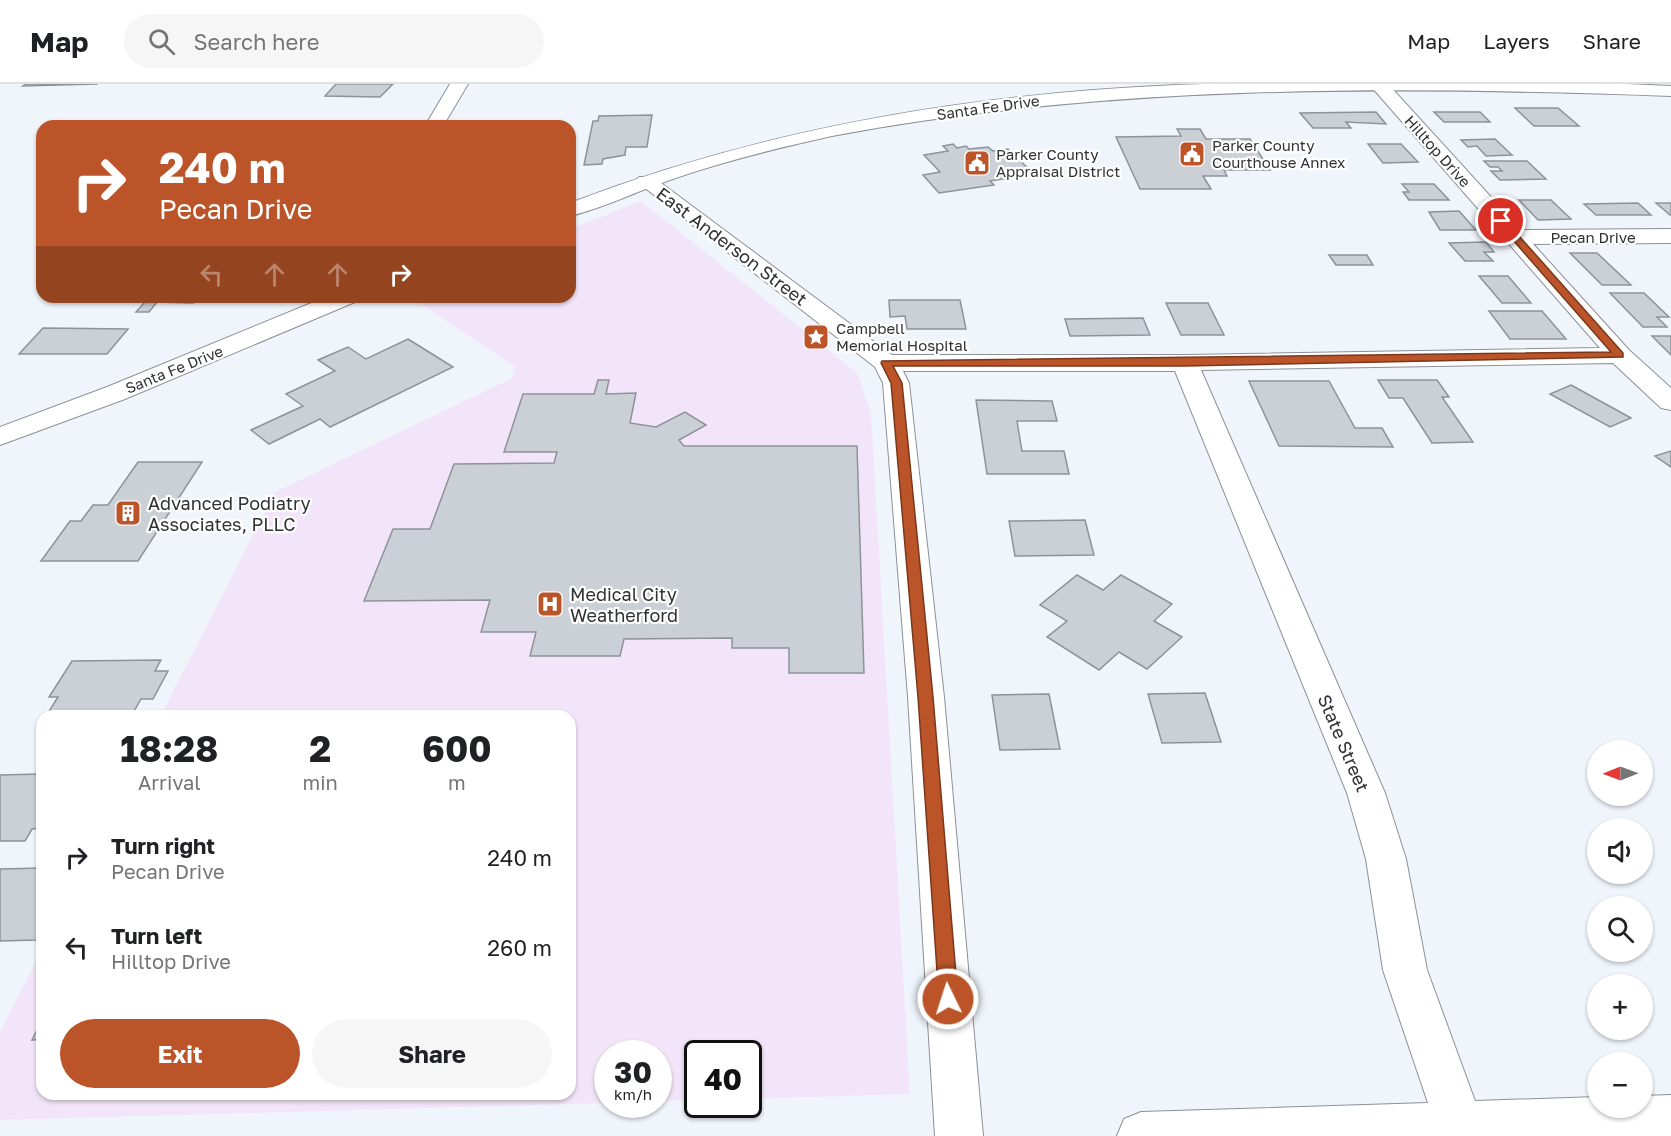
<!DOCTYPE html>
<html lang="en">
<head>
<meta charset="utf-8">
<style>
	:root { --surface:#fff; --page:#f6f6f6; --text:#202124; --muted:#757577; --line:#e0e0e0; --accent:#bb5529 }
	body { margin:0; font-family:"Golos Text",sans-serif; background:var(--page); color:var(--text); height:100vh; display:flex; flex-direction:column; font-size:22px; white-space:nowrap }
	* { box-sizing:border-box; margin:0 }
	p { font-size:20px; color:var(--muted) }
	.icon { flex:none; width:33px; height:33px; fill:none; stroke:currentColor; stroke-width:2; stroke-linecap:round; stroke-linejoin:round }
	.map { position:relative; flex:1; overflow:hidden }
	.drawer { position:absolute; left:36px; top:626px; width:540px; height:390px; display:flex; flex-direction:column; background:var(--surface); border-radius:18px; box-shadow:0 2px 4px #0004 }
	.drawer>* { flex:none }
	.guide { position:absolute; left:36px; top:36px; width:540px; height:183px; border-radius:18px; box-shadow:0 2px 4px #0004; background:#bb5529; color:#fff; overflow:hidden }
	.needle { width:39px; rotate:269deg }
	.controls { position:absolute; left:1587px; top:656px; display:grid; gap:12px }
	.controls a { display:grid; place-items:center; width:66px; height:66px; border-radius:50%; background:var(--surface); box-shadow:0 2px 4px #0004; font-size:30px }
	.speed { position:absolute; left:594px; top:956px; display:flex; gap:12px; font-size:30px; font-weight:700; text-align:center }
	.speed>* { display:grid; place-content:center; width:78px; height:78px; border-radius:50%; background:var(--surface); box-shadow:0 2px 4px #0004; line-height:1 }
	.speed small { font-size:15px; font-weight:400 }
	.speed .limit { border:3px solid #111; border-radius:9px; background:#fff; color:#111 }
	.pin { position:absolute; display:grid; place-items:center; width:51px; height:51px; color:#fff; margin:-26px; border:3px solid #fff; border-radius:50%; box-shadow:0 2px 6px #0007 }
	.me { position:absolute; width:66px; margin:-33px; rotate:356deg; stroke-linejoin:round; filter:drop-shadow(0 0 4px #0008) }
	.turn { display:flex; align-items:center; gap:21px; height:126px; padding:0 24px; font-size:27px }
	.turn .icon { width:78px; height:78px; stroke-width:2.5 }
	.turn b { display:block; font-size:42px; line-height:51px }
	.lanes { display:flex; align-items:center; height:57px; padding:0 24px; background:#0003; justify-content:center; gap:30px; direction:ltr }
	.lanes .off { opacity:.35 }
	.eta { display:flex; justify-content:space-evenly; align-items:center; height:102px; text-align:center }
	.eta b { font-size:36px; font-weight:700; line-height:42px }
	.button { display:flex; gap:12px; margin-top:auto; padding:12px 24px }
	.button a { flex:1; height:69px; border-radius:36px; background:var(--accent); color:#fff; font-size:24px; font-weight:700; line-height:69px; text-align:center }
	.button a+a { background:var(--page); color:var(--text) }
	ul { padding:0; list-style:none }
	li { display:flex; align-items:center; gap:18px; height:90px; padding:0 24px }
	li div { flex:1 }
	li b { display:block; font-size:22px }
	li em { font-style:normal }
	header { display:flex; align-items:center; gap:36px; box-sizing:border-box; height:84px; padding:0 30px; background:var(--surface); border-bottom:2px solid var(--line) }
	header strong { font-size:28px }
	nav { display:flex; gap:33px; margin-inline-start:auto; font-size:21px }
	.search { width:420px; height:54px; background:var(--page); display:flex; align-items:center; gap:15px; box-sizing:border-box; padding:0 21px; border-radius:33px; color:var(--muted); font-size:22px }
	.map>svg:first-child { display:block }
</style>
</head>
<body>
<header>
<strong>Map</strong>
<div class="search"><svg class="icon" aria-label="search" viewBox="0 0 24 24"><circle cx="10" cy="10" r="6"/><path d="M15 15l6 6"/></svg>Search here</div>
<nav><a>Map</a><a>Layers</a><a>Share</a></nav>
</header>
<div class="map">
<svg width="1671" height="1052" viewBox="0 0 1671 1052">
	<rect width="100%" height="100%" fill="#f0f5fc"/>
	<!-- medical -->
	<path fill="#f2e5f9" d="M 641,117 L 857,289 L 871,329 L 910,1010 L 749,1015 L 748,969 L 698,969 L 697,1016 L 659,1017 L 658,969 L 608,969 L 607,1019 L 0,1036 L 0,948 L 42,866 L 42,1010 L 570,1010 L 570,632 L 161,631 L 275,408 L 512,294 L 515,283 L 410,213 L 570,213 L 570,145 Z"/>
	<!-- building -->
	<path fill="#cbcfd6" stroke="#8e9299" stroke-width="1.5" d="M 26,0 L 98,0 L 23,2 Z
		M 336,0 L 393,0 L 380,13 L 325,12 Z
		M 1515,24 L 1558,24 L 1579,42 L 1534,42 Z
		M 1376,28 L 1386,40 L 1346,38 L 1351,44 L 1313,44 L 1300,29 Z
		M 1434,28 L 1480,28 L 1490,38 L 1444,38 Z
		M 652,31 L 647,63 L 626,63 L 625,71 L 603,75 L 602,80 L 584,81 L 593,37 L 598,37 L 599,32 Z
		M 110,39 L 175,39 L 172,42 L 106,42 Z
		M 1177,45 L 1200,45 L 1206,55 L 1250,55 L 1270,86 L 1224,86 L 1227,92 L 1203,92 L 1211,105 L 1140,105 L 1116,53 L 1181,52 Z
		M 1495,55 L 1512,71 L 1486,72 L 1477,62 L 1468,63 L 1461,56 Z
		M 953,60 L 957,64 L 966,62 L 969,65 L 988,63 L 993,67 L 1008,65 L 1034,90 L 990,97 L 994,101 L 939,109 L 923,91 L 940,88 L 924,71 L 948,67 L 943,62 Z
		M 1368,60 L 1401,60 L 1418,78 L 1383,79 Z
		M 1484,77 L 1527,77 L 1546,95 L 1500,96 L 1491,87 L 1502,87 L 1498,83 L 1490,83 Z
		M 1402,100 L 1434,100 L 1449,116 L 1409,116 L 1403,108 L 1409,108 Z
		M 1519,116 L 1551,116 L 1571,135 L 1538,136 Z
		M 1638,119 L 1651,131 L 1596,131 L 1584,120 Z
		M 1656,119 L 1671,119 L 1671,131 L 1670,131 Z
		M 1459,127 L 1476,146 L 1440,146 L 1429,128 Z
		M 1486,158 L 1494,168 L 1484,168 L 1493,177 L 1465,177 L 1449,159 Z
		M 1570,169 L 1597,169 L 1631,201 L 1602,201 Z
		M 1329,171 L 1367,171 L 1373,181 L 1336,181 Z
		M 1479,192 L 1508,192 L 1531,219 L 1502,219 Z
		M 1610,209 L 1644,209 L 1669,233 L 1657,233 L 1667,243 L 1643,243 Z
		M 113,213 L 197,213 L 193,219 L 157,218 L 149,228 L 136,228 L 145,218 L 109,218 Z
		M 889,216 L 960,216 L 966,245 L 907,245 L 905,232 L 890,233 Z
		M 1166,219 L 1208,219 L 1224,251 L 1181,251 Z
		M 1489,227 L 1542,227 L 1566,255 L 1510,255 Z
		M 1143,234 L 1150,251 L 1070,252 L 1065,235 Z
		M 43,244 L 128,245 L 107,270 L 19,270 Z
		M 1652,252 L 1671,252 L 1671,271 Z
		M 408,255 L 453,283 L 330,343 L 320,335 L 269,360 L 251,346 L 303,322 L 286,310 L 335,287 L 318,276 L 348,263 L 366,275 Z
		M 598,296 L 609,296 L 606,310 L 636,309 L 630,339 L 656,343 L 685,328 L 706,341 L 679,356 L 684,362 L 857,362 L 864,589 L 789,589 L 789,564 L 732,564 L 732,554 L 624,555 L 620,572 L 530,572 L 536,548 L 481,548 L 490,516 L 364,517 L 393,445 L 430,445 L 454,380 L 554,379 L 557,368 L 504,368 L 523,310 L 594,310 Z
		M 1378,296 L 1437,296 L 1449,313 L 1442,313 L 1473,358 L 1432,359 L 1403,314 L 1389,314 Z
		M 1249,297 L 1329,297 L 1355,344 L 1382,344 L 1393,363 L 1279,362 Z
		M 1571,301 L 1631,334 L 1610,343 L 1550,310 Z
		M 976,316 L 1052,317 L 1057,337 L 1017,337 L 1022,367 L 1064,367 L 1069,390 L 987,390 Z
		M 1671,367 L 1671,383 L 1655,372 Z
		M 138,378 L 202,378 L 138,477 L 41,477 L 70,437 L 81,437 L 93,421 L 108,421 Z
		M 1085,436 L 1094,471 L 1015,472 L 1009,437 Z
		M 1077,491 L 1103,506 L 1121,491 L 1172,520 L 1154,537 L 1182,553 L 1147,585 L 1119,568 L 1099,586 L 1047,553 L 1067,537 L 1040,521 Z
		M 161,576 L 155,587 L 168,587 L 153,615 L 141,615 L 133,629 L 48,629 L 58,613 L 49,613 L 72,577 Z
		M 1205,609 L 1221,658 L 1162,659 L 1148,610 Z
		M 1049,610 L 1060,665 L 1000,666 L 992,611 Z
		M 42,690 L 42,744 L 32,745 L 25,757 L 0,757 L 0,691 Z
		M 42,784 L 42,847 L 37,856 L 0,857 L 0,785 Z
		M 42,936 L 42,955 L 32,956 Z"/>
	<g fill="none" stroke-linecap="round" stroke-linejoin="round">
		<!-- minor casing -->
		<g stroke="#8c9097" stroke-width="2">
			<path id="minor" d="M 450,0 L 468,0 L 443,42 L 425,42 Z
				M 1369,0 L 1388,0 L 1521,146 L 1671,145 L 1671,159 L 1533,160 L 1629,266 L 1671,304 L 1671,326 L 1661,324 L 1613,279 L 1201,286 L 1385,709 L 1406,775 L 1427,886 L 1475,1017 L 1598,1013 L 1598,1023 L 1642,1023 L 1642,1012 L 1671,1011 L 1671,1052 L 1117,1052 L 1124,1035 L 1141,1028 L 1428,1019 L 1383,886 L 1366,775 L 1347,709 L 1175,287 L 903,287 L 909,299 L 944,613 L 983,1052 L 935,1052 L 908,613 L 883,299 L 875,283 L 636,97 L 639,93 L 653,93 L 892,271 L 1185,271 L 1600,264 Z"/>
		</g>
		<!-- major casing -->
		<g stroke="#8c9097" stroke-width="2">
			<path id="major" d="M 1204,0 L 1626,0 L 1671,2 L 1671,12 C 1393,2 1107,0 832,52 C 778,64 723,77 670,96 C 637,107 604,124 570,132 L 570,119 C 773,41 987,7 1204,0 Z
				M 326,213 L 359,213 L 355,218 L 125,315 L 0,361 L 0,343 L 107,303 Z"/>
		</g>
		<!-- minor -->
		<use href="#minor" fill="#fff" fill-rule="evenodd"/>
		<!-- major -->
		<use href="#major" fill="#fff" fill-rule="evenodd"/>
	</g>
	<!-- route -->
	<path fill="#bb5529" stroke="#7a371b" stroke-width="1.5" d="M 1498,135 L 1504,135 L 1623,269 L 1623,273 L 1185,282 L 893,282 L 902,299 L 933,613 L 958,915 L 955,921 L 948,923 L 942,921 L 939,915 L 918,613 L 891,299 L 881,279 L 882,277 L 1611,268 L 1498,139 Z"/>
	<!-- icons -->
	<defs>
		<g id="civic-square" transform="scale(1.35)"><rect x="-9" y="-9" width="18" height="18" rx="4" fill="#bb5529" stroke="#fff"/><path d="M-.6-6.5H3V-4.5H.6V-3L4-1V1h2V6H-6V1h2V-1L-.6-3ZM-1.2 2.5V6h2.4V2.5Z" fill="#fff"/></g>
		<g id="sight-square" transform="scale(1.35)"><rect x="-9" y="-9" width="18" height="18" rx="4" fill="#bb5529" stroke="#fff"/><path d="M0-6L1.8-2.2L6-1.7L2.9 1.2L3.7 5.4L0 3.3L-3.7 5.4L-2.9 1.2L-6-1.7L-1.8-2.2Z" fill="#fff"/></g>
		<g id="building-square" transform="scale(1.35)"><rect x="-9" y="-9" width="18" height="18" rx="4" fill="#bb5529" stroke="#fff"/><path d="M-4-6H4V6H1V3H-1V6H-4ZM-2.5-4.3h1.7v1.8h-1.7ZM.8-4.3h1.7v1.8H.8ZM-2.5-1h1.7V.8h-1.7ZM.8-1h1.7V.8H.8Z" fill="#fff"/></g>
		<g id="hospital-square" transform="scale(1.35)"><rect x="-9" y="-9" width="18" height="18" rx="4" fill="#bb5529" stroke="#fff"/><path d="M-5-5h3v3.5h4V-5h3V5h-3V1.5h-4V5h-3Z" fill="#fff"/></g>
	</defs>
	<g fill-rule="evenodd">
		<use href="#civic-square" x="1192" y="70"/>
		<use href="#civic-square" x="977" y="79"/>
		<use href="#sight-square" x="816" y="253"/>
		<use href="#building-square" x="128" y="429"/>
		<use href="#hospital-square" x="550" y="520"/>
	</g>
	<g text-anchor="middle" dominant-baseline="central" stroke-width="4.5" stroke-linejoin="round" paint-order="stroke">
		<!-- far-street labels -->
		<g font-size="15" fill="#2f3133" stroke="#fff">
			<text transform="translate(988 23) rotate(-8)">Santa Fe Drive</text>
			<text transform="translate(1438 67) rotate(48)">Hilltop Drive</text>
			<text x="1593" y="153">Pecan Drive</text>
			<text transform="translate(174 285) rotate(-22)">Santa Fe Drive</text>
		</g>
		<!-- far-poi labels -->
		<g font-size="15" fill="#2f3133" stroke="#fff" text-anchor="start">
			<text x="1212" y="61">Parker County<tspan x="1212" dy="17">Courthouse Annex</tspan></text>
			<text x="996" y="70">Parker County<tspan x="996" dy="17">Appraisal District</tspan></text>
			<text x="836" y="244">Campbell<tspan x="836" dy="17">Memorial Hospital</tspan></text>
		</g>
		<!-- street labels -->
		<g font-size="18" fill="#2f3133" stroke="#fff">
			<text transform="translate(732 162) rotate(37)">East Anderson Street</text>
			<text transform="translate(1344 659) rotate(67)">State Street</text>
		</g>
		<!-- poi labels -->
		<g font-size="18" fill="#2f3133" stroke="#fff" text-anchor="start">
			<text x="148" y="419">Advanced Podiatry<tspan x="148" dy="21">Associates, PLLC</tspan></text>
			<text x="570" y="510">Medical City<tspan x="570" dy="21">Weatherford</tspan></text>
		</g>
	</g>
</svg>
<div class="controls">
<a><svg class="needle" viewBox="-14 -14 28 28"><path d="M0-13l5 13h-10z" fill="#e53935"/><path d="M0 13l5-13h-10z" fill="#757577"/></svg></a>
<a><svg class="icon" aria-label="sound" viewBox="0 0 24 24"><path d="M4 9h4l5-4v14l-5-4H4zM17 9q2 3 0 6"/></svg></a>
<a><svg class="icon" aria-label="search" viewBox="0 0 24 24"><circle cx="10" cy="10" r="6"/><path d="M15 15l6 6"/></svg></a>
<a>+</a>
<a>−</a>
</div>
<div class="speed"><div>30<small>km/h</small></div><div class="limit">40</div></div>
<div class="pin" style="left:1501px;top:137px;background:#d93025"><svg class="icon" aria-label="arrive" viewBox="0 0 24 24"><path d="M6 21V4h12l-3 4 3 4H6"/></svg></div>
<svg class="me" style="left:948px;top:915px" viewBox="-20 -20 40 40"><circle r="17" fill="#bb5529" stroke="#fff" stroke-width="3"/><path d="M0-11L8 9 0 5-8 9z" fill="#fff"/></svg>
<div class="guide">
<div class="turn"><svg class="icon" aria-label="right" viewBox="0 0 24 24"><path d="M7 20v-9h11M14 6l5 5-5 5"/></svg><div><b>240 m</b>Pecan Drive</div></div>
<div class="lanes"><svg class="icon off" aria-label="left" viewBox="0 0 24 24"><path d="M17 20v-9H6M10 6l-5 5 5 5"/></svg><svg class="icon off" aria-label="ahead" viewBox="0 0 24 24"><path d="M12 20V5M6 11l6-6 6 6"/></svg><svg class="icon off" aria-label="ahead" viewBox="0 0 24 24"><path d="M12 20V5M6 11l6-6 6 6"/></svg><svg class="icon" aria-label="right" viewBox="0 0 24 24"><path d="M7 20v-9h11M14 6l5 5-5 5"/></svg></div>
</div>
<section class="drawer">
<div class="eta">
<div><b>18:28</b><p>Arrival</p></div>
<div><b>2</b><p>min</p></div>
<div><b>600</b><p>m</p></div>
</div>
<ul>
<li><svg class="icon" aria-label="right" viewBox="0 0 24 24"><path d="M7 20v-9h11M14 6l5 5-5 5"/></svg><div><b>Turn right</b><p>Pecan Drive</p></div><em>240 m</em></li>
<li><svg class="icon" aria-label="left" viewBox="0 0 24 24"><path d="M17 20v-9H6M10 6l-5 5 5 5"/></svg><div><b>Turn left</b><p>Hilltop Drive</p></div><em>260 m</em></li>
</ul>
<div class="button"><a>Exit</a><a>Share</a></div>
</section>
</div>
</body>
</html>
